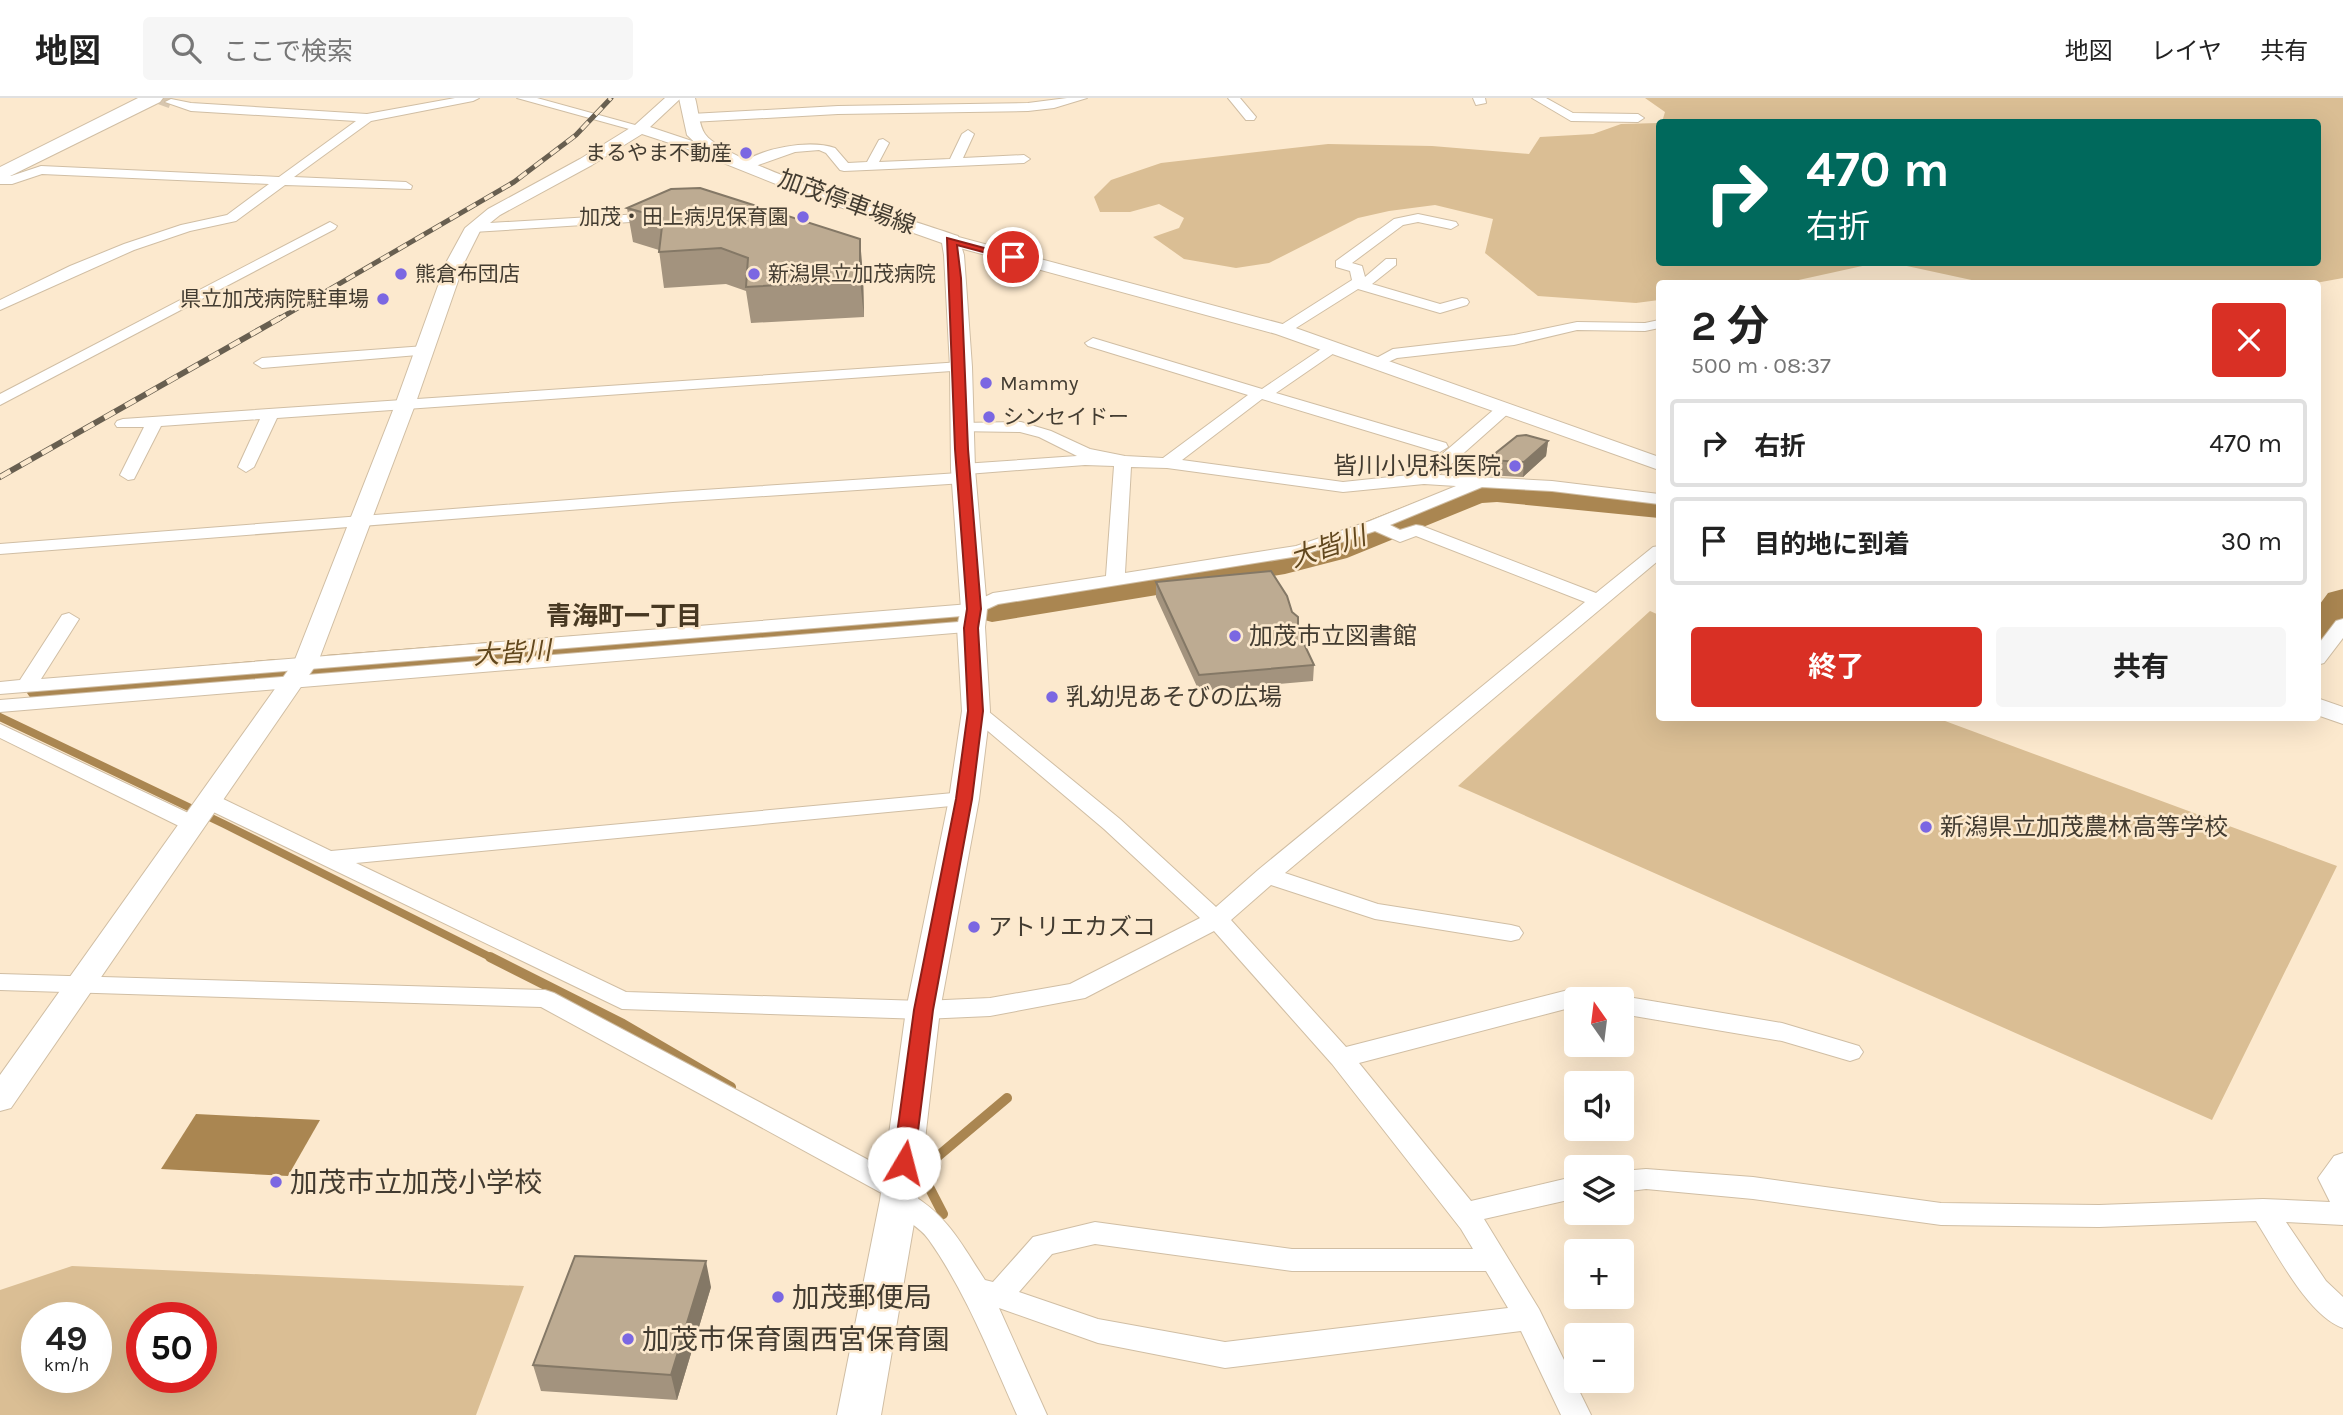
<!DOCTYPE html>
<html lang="ja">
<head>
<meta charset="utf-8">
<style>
	:root { --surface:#fff; --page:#f6f6f6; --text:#222; --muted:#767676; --line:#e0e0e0; --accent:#d93025 }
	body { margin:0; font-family:Karla,"Noto Sans JP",sans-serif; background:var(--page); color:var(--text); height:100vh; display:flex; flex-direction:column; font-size:26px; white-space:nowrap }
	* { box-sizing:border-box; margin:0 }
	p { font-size:23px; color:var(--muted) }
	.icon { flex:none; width:38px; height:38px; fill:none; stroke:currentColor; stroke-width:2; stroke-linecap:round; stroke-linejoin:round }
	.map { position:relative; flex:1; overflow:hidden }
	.sheet { position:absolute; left:1656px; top:182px; width:665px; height:441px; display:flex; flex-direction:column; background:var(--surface); border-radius:7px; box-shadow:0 7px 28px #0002 }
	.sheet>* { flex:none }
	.banner { position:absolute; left:1656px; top:21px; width:665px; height:147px; border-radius:7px; box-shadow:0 7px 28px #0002; background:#00695c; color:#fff; overflow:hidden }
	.needle { width:46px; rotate:346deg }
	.tools { position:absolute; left:1564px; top:889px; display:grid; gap:14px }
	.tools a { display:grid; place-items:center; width:70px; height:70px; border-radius:7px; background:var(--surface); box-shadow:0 7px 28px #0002; font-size:35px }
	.speed { position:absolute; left:21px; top:1204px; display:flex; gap:14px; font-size:35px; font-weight:700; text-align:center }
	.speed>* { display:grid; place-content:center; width:91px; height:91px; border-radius:50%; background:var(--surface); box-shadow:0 7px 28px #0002; line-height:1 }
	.speed small { font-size:18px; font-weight:400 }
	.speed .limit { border:10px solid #d22; background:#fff; color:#111 }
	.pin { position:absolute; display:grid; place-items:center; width:60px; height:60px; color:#fff; margin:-30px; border:4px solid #fff; border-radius:50%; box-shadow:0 2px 7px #0007 }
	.me { position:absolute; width:77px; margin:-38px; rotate:8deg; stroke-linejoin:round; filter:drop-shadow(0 0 5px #0008) }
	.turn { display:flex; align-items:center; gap:24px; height:147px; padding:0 35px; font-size:32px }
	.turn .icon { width:91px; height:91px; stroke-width:2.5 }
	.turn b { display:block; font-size:49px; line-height:60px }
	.round { display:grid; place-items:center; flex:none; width:74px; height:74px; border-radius:7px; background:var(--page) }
	.head { display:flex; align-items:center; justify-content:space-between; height:119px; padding:0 35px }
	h1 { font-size:42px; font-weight:700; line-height:52px }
	.button { display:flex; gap:14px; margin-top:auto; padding:14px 35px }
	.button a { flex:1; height:80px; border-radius:7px; background:var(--accent); color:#fff; font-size:28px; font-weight:700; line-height:80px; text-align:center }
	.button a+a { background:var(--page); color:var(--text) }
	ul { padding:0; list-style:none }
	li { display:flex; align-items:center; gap:21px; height:88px; margin:0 14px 10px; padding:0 21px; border:4px solid var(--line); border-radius:7px }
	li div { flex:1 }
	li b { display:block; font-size:26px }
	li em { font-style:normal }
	header { display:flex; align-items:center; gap:42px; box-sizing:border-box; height:98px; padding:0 35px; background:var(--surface); border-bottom:2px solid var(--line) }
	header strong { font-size:33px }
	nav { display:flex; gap:38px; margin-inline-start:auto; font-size:24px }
	.search { width:490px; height:63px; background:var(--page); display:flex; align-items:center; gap:18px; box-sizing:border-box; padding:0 24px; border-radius:7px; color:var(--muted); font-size:26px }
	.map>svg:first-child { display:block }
</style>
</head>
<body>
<header>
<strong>地図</strong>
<div class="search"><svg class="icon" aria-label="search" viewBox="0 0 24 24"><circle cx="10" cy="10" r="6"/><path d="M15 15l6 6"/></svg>ここで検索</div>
<nav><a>地図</a><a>レイヤ</a><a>共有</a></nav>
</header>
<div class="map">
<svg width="2343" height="1317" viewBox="0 0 2343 1317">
	<rect width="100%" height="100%" fill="#fce9ce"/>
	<!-- green -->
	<path fill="#dabe94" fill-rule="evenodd" d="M 1645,0 L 2343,0 L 2343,180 L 2310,186 L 1990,186 L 1893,165 L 2317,164 L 2317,24 L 1662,24 L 1665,14 Z
		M 1659,25 L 1659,164 L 1876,165 L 1785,185 L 1659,186 L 1659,202 L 1636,205 L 1538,198 L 1485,155 L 1493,121 L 1435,107 L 1389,113 L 1358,120 L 1269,165 L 1236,170 L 1184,161 L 1153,139 L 1179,130 L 1184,120 L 1159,106 L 1130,114 L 1100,114 L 1094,99 L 1111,82 L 1161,65 L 1328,46 L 1432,48 L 1529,56 L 1540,39 L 1593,36 L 1621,26 Z
		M 1650,513 L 1659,517 L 1659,620 L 1937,620 L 2337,768 L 2212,1022 L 1458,688 Z
		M 72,1168 L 524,1188 L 476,1317 L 0,1317 L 0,1192 ZM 37,1220 L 96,1220 L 96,1279 L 37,1279 ZM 142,1220 L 201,1220 L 201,1279 L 142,1279 Z"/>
	<!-- water -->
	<path fill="#aa8651" d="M 196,1016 L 320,1022 L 288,1078 L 161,1071 Z"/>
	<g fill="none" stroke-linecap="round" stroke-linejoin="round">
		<!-- stream-far1 -->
		<path stroke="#aa8651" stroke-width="8" d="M 0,619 L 224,726 L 494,861"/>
		<!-- stream -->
		<path stroke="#aa8651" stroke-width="10" d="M 490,859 L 623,926 L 731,989
			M 943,1116 L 927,1085 L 931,1064 L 1007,1000"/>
		<!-- river -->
		<path fill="#aa8651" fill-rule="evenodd" d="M 1497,380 L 1659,396 L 1659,420 L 1497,404 L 1482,405 L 1347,460 L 1285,476 L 992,524 L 977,520 L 971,511 L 977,502 L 992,498 L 1282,452 L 1319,442 L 1461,386 Z
			M 2343,491 L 2343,535 L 2332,550 L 2317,554 L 2317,510 L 2328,495 Z
			M 949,508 L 964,512 L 970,521 L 964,530 L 949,534 L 326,583 L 310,579 L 304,570 L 310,561 L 326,557 Z
			M 277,561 L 293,565 L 299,574 L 293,583 L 277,587 L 50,609 L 34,605 L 27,595 L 34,585 L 50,581 Z"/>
		<!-- minor-tunnel -->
		<path stroke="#d7c6af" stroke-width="13" stroke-dasharray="13 6" stroke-linecap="butt" d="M 160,0 L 171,4"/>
		<!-- minor casing -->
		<g stroke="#d0bea4" stroke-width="2">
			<path id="minor" d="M 455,0 L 479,0 L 473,3 L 371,23 L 294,79 L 406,84 L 412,88 L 411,91 L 285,87 L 236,123 L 190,133 L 134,152 L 0,212 L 0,202 L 70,168 L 124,146 L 181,127 L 227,117 L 269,86 L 42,76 L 12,86 L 0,86 L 0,78 L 11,78 L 41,68 L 279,79 L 356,23 L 191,13 L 165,4 L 171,1 L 191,5 L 367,16 Z
				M 517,0 L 537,0 L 646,30 L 640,34 Z
				M 1067,0 L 1087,0 L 1054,10 L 1028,13 L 838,16 L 691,24 L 685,20 L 691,16 L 838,8 L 1028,5 Z
				M 1228,0 L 1240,0 L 1256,19 L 1254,22 L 1246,22 Z
				M 1473,0 L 1485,0 L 1486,5 L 1476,7 Z
				M 1532,0 L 1546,0 L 1573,15 L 1638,16 L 1644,20 L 1638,24 L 1571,23 Z
				M 968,32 L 974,36 L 963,60 L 1024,57 L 1030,61 L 1024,65 L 844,73 L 840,72 L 826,55 L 819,52 L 795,54 L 744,72 L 738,68 C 759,50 809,41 835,50 L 848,65 L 867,64 L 879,42 L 883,41 L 889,45 L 879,64 L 950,61 L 962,36 Z
				M 657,115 L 662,116 L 662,122 L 473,134 L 466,130 L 473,126 Z
				M 1418,116 L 1456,124 L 1458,127 L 1451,131 L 1418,124 L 1403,127 L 1352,165 L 1362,168 L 1365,179 L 1386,161 L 1396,161 L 1396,167 L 1372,186 L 1440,206 L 1462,200 L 1467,201 L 1469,204 L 1467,207 L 1440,215 L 1358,191 L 1288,235 L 1278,235 L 1276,232 L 1278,229 L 1352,182 L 1350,173 L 1336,169 L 1336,163 L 1394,121 Z
				M 330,124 L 337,128 L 335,131 L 0,307 L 0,296 Z
				M 1659,222 L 1659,230 L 1645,233 L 1577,232 L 1514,247 L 1397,260 L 1377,269 L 1369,264 L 1393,251 L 1514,237 L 1577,224 L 1645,225 Z
				M 1093,240 L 1262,291 L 1327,247 L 1337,247 L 1340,250 L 1337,253 L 1276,295 L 1446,345 L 1448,349 L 1440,354 L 1434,353 L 1262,301 L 1182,362 L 1343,384 L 1419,376 L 1498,308 L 1510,308 L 1512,311 L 1510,314 L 1439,377 L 1552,383 L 1659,396 L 1659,406 L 1552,393 L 1482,389 L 1390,427 L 1400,432 L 1416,427 L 1422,428 L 1596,495 L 1653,449 L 1659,448 L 1659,462 L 1285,775 L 1378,806 L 1511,827 L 1519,829 L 1523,835 L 1519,841 L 1511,843 L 1375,821 L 1271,787 L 1231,822 L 1346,949 L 1576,890 L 1599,895 L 1602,901 L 1577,901 L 1577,908 L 1359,965 L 1471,1103 L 1577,1078 L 1577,1100 L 1484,1121 L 1539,1211 L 1591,1317 L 1561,1317 L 1521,1233 L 1225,1270 L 1098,1245 L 999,1210 L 1047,1317 L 1017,1317 C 990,1257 967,1196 929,1142 C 918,1125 894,1119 885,1102 L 887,1098 L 541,909 L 0,892 L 0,876 L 545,892 L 554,895 L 910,1084 L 914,1092 L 911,1096 C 948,1118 962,1147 985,1182 L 993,1184 L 1033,1139 L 1095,1124 L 1292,1151 L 1473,1151 L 1461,1131 L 1332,966 L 1214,833 L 1085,900 L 990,918 L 923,921 L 622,911 L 201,708 L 198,703 L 201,698 L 217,698 L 331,753 L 964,694 L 972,696 L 975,701 L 972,706 L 356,765 L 626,894 L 923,903 L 990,900 L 1070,886 L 1200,820 L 1104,731 L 969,617 L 966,613 L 969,609 L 983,609 L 1120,721 L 1216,809 L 1258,772 L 1585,504 L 1416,438 L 1400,444 L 1375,433 L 1299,458 L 998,506 L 974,517 L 0,596 L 0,584 L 20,582 L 62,517 L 69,515 L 79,521 L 41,581 L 970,506 L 993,495 L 1106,478 L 1114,368 L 1085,367 L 967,376 L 973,380 L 964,385 L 673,404 L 0,456 L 0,446 L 673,394 L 959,375 L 955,371 L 963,366 L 1077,358 L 1039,339 L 1020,334 L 954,333 L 952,330 L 960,325 L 1021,324 L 1051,333 L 1090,351 L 1125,358 L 1163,360 L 1248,297 L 1088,248 L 1085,245 ZM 1131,369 L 1167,370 L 1343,394 L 1424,386 L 1456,388 L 1370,423 L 1296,448 L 1125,475 ZM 1095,1146 L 1292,1173 L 1486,1173 L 1508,1210 L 1225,1244 L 1098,1221 L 1019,1194 L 1052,1156 Z
				M 425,248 L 433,253 L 430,256 L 262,270 L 254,265 L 262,260 Z
				M 961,264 L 969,269 L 966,272 L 277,320 L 254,369 L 246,374 L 238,369 L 260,321 L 161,328 L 134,381 L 128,382 L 120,377 L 144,329 L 117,329 L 115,326 L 117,323 L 123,321 Z
				M 2343,521 L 2343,540 L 2324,565 L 2317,567 L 2317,548 L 2336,523 Z
				M 971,523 L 978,525 L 981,529 L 978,533 L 0,614 L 0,602 Z
				M 0,626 L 201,721 L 204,726 L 201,731 L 185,731 L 0,640 Z
				M 1622,898 L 1782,925 L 1859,948 L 1863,954 L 1859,960 L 1850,963 L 1782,943 L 1622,916 L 1622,901 L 1613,901 Z
				M 2343,1055 L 2343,1127 L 2286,1124 L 2326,1183 L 2343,1199 L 2343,1230 C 2308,1218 2276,1154 2256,1123 L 2099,1129 L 1941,1127 L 1753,1101 L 1646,1091 L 1622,1094 L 1622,1073 L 1646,1071 L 1753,1079 L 1941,1105 L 2099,1107 L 2263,1101 L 2330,1104 L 2318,1080 L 2334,1058 Z"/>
		</g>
		<!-- tertiary casing -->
		<g stroke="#d0bea4" stroke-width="2">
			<path id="tertiary" d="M 665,0 L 681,0 L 650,29 L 722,53 L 725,56 L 722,59 L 712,59 L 642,36 L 592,67 L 500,117 L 480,133 L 465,163 L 415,307 L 318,564 L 11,1010 L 0,1013 L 0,977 L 294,564 L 395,307 L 447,163 L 465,130 L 488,111 L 580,61 L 635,27 Z
				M 951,137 L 1290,228 L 1659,359 L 1659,372 L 1276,236 L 945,146 L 943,142 Z
				M 2317,600 L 2343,609 L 2343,626 L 2317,617 Z"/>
		</g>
		<!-- secondary casing -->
		<g stroke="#d0bea4" stroke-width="2">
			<path id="secondary" d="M 679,0 L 695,0 C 698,10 699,28 705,36 C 726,66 913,122 958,138 L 964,157 L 972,269 L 975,371 L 987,511 L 985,529 L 990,613 L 979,701 L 940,912 L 918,1102 L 881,1317 L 837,1317 L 880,1102 L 906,912 L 949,701 L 962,613 L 957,529 L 961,511 L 951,371 L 950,269 L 944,157 L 942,145 L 786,90 L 711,60 L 687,37 Z"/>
		</g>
		<!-- trunk casing -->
		<g stroke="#d0bea4" stroke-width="2">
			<path id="trunk" d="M 138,0 L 163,0 L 160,4 L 0,83 L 0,69 Z"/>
		</g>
		<!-- minor -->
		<use href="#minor" fill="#fff" fill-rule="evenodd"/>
		<!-- tertiary -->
		<use href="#tertiary" fill="#fff" fill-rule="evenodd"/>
		<!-- secondary -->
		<use href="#secondary" fill="#fff" fill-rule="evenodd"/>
		<!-- trunk -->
		<use href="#trunk" fill="#fff" fill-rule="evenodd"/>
		<!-- rail-far1 casing -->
		<g stroke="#685f50" stroke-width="5">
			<path id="rail-far1" d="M 277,222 L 514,84 L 576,37 L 611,0"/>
		</g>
		<!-- rail casing -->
		<g stroke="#685f50" stroke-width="6">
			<path id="rail" d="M 0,379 L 280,220"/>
		</g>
		<!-- rail-far1 -->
		<use href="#rail-far1" stroke="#fce9ce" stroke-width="3.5" stroke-dasharray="10" stroke-linecap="butt"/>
		<!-- rail -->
		<use href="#rail" stroke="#fce9ce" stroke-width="4.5" stroke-dasharray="12" stroke-linecap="butt"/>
	</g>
	<!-- wall -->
	<path fill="#a3937e" d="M 627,110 L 863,177 L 864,219 L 751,225 L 746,193 L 726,186 L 664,190 L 659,152 L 633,144 Z
		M 1548,343 L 1546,358 L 1523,379 L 1485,377 L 1487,362 Z
		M 1156,484 L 1298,533 L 1314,567 L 1313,583 L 1199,593 L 1156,499 Z
		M 711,1189 L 677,1302 L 541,1293 L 533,1267 Z"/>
	<!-- shaded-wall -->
	<path fill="#847866" d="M 860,141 L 863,177 L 864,219 L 860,182 Z
		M 1548,343 L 1546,358 L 1523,379 L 1524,364 Z
		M 706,1163 L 711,1189 L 677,1302 L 671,1277 Z"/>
	<!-- building -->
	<path fill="#bdab92" stroke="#847866" stroke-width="2" d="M 700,90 L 860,141 L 860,182 L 746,189 L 748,160 L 721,150 L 659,154 L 663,120 L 627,110 L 671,91 Z
		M 1526,337 L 1548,343 L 1524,364 L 1487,362 L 1517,338 Z
		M 1271,473 L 1287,498 L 1292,514 L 1298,519 L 1298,533 L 1314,567 L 1199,577 L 1156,484 Z
		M 575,1158 L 706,1163 L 671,1277 L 533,1267 Z"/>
	<!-- route -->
	<path fill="#d93025" stroke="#8d1f18" stroke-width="2" d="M 947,140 L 1018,159 L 1013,162 L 957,147 L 961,180 L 968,351 L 981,511 L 978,530 L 983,613 L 972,701 L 933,912 L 914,1065 L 911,1071 L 904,1073 L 896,1071 L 893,1065 L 914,912 L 956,701 L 968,613 L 964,530 L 967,511 L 955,351 Z"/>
	<!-- markers -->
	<g fill="#7b67e2" stroke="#fce9ce" stroke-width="2.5">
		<circle cx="746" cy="55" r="7"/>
		<circle cx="803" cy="119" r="7"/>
		<circle cx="401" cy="176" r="7"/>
		<circle cx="754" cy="176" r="7"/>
		<circle cx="383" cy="201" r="7"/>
		<circle cx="986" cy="285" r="7"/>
		<circle cx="989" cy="319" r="7"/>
		<circle cx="1515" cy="368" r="7"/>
		<circle cx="1235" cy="538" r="7"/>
		<circle cx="1052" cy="599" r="7"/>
		<circle cx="1926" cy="729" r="7"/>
		<circle cx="974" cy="829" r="7"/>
		<circle cx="276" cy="1084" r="7"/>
		<circle cx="778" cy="1199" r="7"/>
		<circle cx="628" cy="1241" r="7"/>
	</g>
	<g text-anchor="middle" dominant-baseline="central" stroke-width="5" stroke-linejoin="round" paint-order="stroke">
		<!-- far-poi labels -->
		<g font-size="21" fill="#433c31" stroke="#fce9ce" text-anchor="start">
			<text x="732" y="55" text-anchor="end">まるやま不動産</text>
			<text x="789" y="119" text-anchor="end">加茂・田上病児保育園</text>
			<text x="415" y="176">熊倉布団店</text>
			<text x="768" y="176">新潟県立加茂病院</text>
			<text x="369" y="201" text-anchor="end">県立加茂病院駐車場</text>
			<text x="1000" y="285">Mammy</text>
			<text x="1003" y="319">シンセイドー</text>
		</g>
		<!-- street labels -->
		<g font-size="24" fill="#433c31" stroke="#fce9ce">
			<text transform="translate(847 104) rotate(20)">加茂停車場線</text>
		</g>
		<!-- poi labels -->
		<g font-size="24" fill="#433c31" stroke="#fce9ce" text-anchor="start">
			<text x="1501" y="368" text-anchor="end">皆川小児科医院</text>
			<text x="1249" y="538">加茂市立図書館</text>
			<text x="1066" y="599">乳幼児あそびの広場</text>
			<text x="1940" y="729">新潟県立加茂農林高等学校</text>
			<text x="988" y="829">アトリエカズコ</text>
		</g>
		<!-- water labels -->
		<g font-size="26" font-style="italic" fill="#62481e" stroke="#fce9ce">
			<text transform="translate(1328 449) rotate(-18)">大皆川</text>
			<text transform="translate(512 555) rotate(-4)">大皆川</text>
		</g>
		<!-- neighbourhood labels -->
		<g font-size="26" font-weight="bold" fill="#473822" stroke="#fce9ce">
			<text x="624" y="518">青海町一丁目</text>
		</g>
		<!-- near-poi labels -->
		<g font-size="28" fill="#433c31" stroke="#fce9ce" text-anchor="start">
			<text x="290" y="1084">加茂市立加茂小学校</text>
			<text x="792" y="1199">加茂郵便局</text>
			<text x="642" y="1241">加茂市保育園西宮保育園</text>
		</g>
	</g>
</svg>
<div class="tools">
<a><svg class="needle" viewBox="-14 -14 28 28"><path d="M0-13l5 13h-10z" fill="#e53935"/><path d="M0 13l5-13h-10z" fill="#767676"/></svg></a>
<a><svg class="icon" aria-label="sound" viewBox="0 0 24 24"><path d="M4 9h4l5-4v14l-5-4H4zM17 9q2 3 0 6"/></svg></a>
<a><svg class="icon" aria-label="layers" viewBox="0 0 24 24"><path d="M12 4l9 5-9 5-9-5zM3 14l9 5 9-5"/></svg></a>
<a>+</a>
<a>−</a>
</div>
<div class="speed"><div>49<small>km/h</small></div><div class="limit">50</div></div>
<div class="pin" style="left:1013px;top:159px;background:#d93025"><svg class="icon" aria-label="arrive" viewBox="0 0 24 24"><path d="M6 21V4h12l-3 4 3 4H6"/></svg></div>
<svg class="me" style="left:904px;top:1065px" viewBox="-20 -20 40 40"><circle r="19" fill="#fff"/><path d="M0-13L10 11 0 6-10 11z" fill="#d93025"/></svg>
<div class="banner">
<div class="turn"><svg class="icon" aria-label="right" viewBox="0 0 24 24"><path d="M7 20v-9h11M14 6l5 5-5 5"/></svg><div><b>470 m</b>右折</div></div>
</div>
<section class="sheet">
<div class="head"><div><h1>2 分</h1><p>500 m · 08:37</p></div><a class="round" style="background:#d93025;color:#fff"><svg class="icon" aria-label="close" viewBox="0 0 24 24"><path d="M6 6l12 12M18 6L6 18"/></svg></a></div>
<ul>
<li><svg class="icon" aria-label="right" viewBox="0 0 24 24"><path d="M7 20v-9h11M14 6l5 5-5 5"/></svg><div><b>右折</b></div><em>470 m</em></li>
<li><svg class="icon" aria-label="arrive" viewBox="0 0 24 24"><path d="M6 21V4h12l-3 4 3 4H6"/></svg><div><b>目的地に到着</b></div><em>30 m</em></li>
</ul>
<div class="button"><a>終了</a><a>共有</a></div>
</section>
</div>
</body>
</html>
